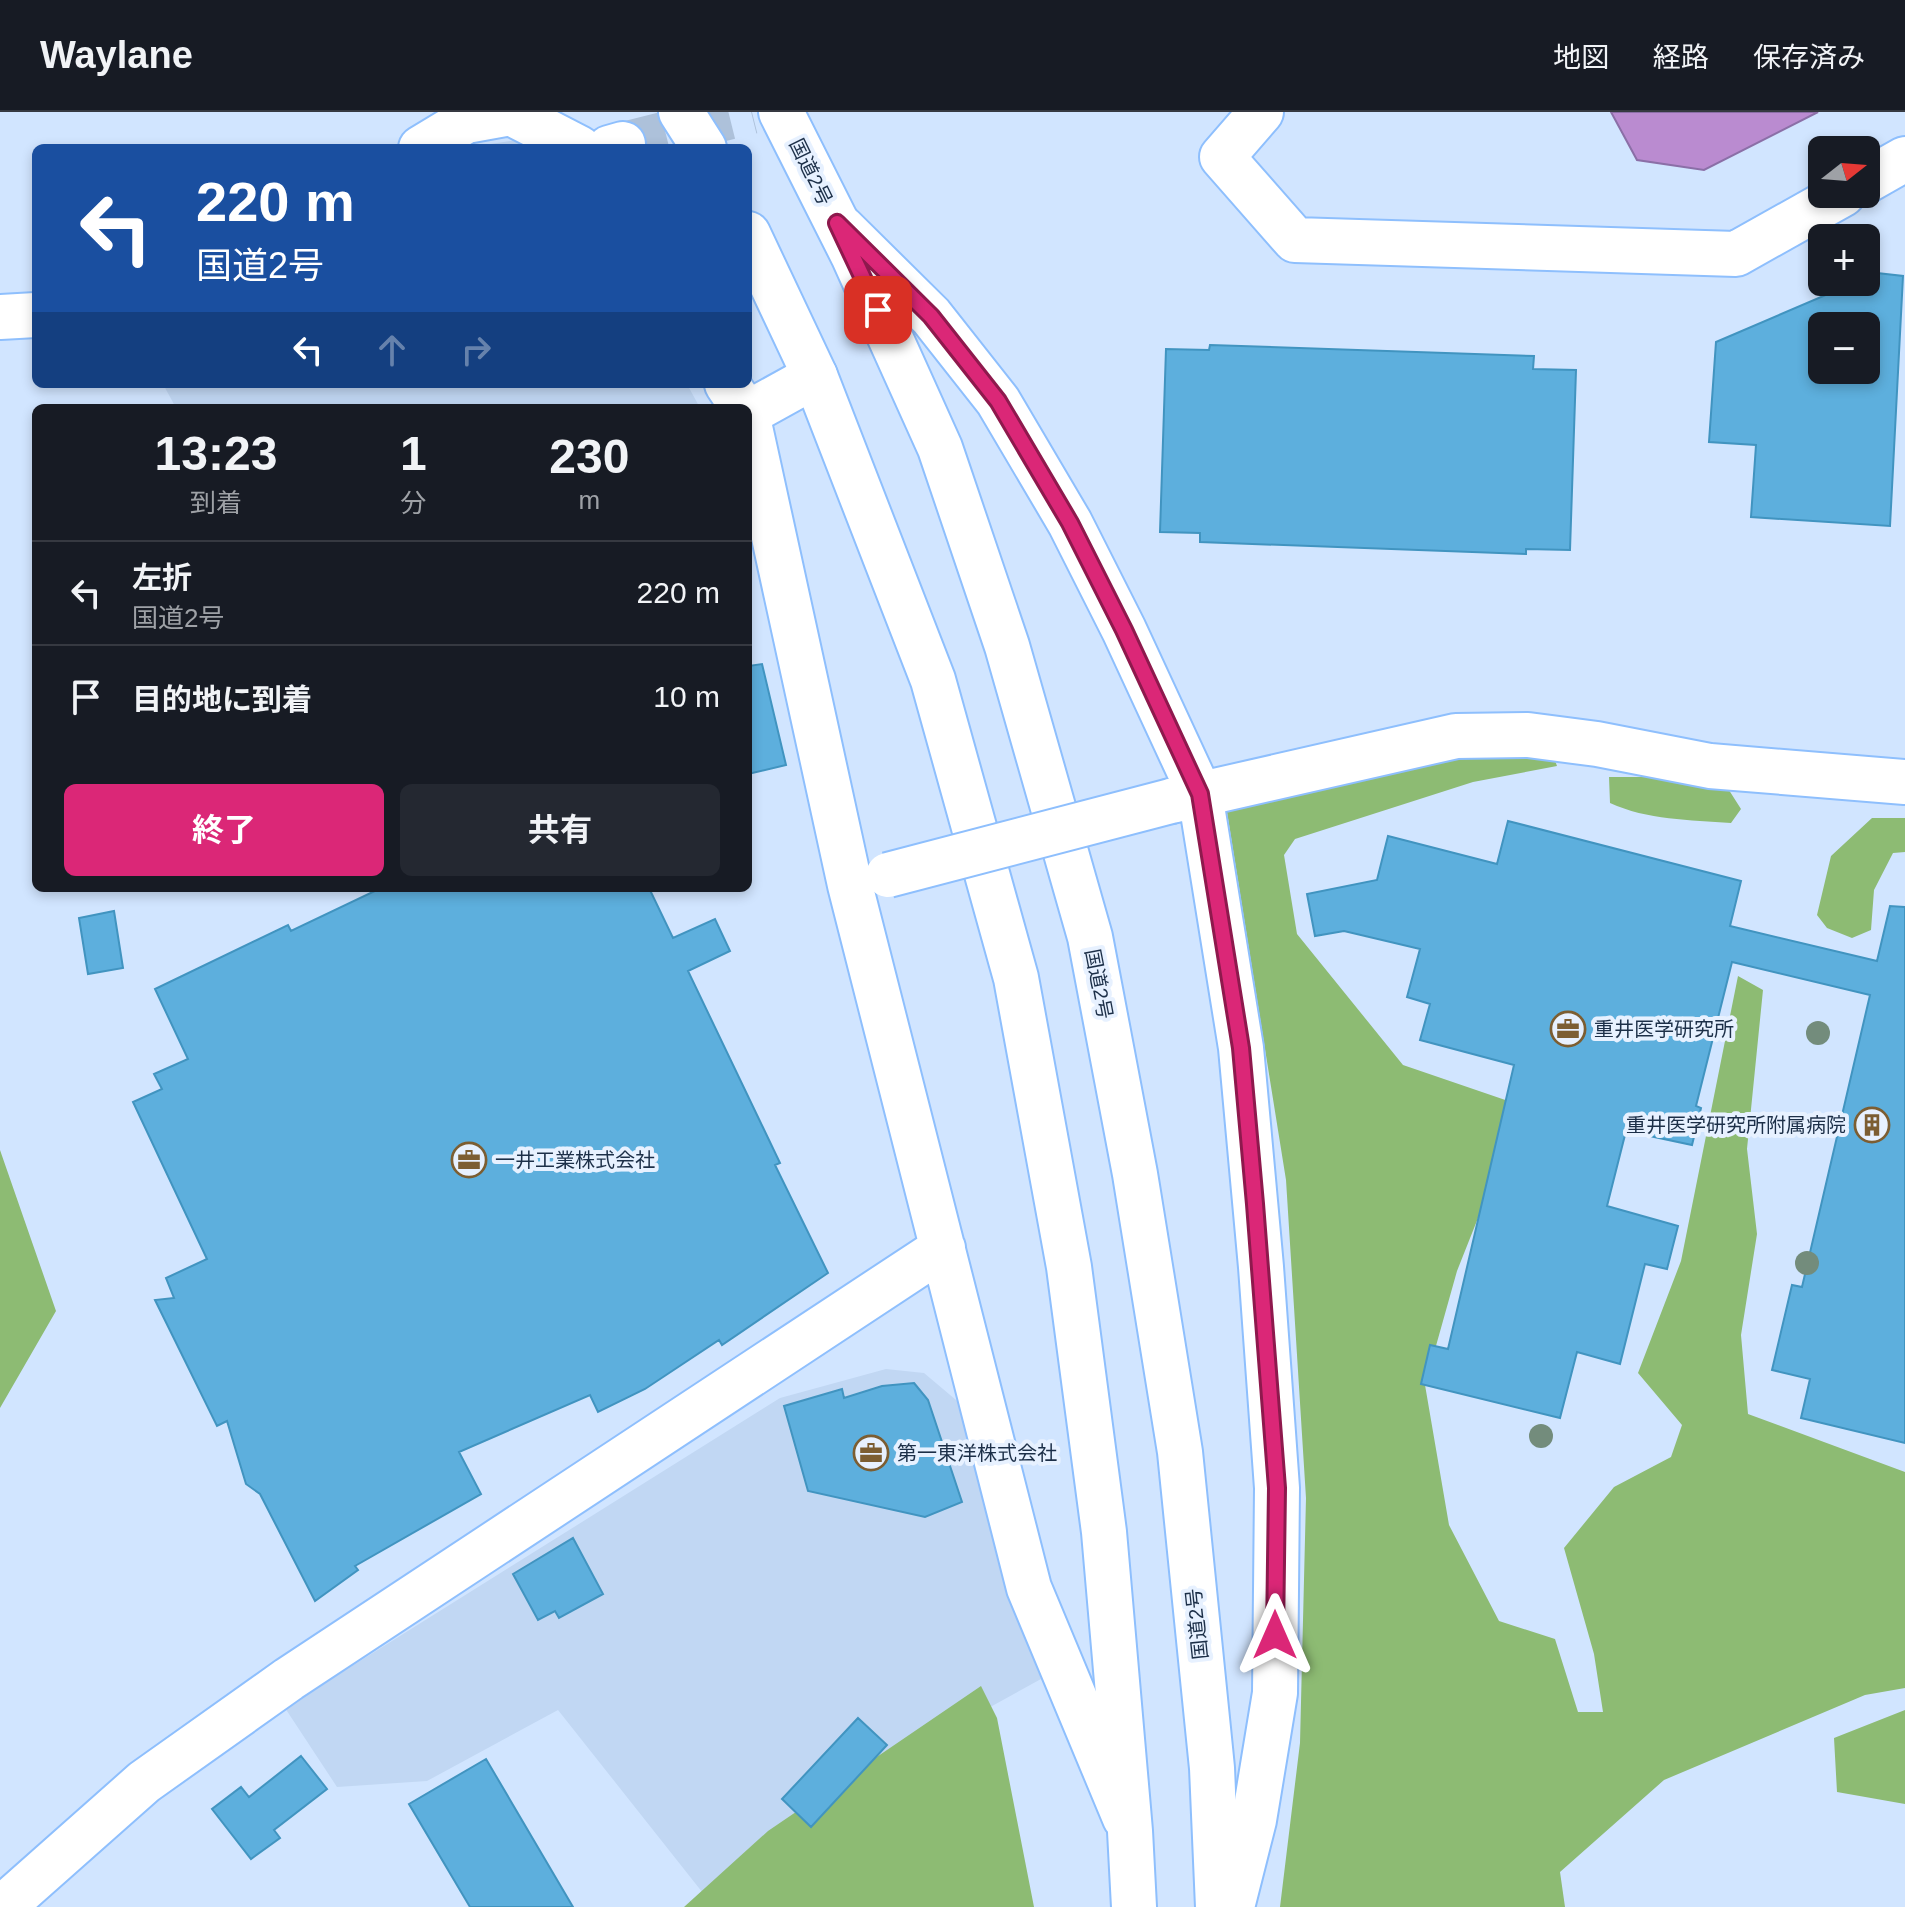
<!DOCTYPE html>
<html lang="ja">
<head>
<meta charset="utf-8">
<style>
	:root { --surface:#171b24; --page:#242831; --text:#f1f3f6; --muted:#9ea1a6; --line:#363941; --accent:#db2777 }
	body { margin:0; font-family:Arial,"Noto Sans JP",sans-serif; background:var(--page); color:var(--text); height:100vh; display:flex; flex-direction:column; font-size:30px; white-space:nowrap }
	* { box-sizing:border-box; margin:0 }
	p { font-size:26px; color:var(--muted) }
	.icon { flex:none; width:44px; height:44px; fill:none; stroke:currentColor; stroke-width:2; stroke-linecap:round; stroke-linejoin:round }
	.map { position:relative; flex:1; overflow:hidden }
	.drawer { position:absolute; left:32px; top:292px; width:720px; height:488px; display:flex; flex-direction:column; background:var(--surface); border-radius:12px; box-shadow:0 4px 12px #0003 }
	.drawer>* { flex:none }
	.guide { position:absolute; left:32px; top:32px; width:720px; height:244px; border-radius:12px; box-shadow:0 4px 12px #0003; background:#1a4fa0; color:#fff; overflow:hidden }
	.needle { width:52px; rotate:73deg }
	.tools { position:absolute; left:1808px; top:24px; display:grid; gap:16px }
	.tools a { display:grid; place-items:center; width:72px; height:72px; border-radius:12px; background:var(--surface); box-shadow:0 4px 12px #0003; font-size:40px }
	.pin { position:absolute; display:grid; place-items:center; width:68px; height:68px; color:#fff; margin:-34px; border-radius:16px; box-shadow:0 4px 12px #0006 }
	.me { position:absolute; width:88px; margin:-44px; rotate:0deg; stroke-linejoin:round; filter:drop-shadow(0 0 6px #0008) }
	.turn { display:flex; align-items:center; gap:28px; height:168px; padding:0 32px; font-size:36px }
	.turn .icon { width:104px; height:104px; stroke-width:2.5 }
	.turn b { display:block; font-size:56px; line-height:68px }
	.lanes { display:flex; align-items:center; height:76px; padding:0 32px; background:#0003; justify-content:center; gap:40px; direction:ltr }
	.lanes .off { opacity:.35 }
	.eta { display:flex; justify-content:space-evenly; align-items:center; height:136px; text-align:center }
	.eta b { font-size:48px; font-weight:700; line-height:56px }
	.primary-button { display:flex; gap:16px; margin-top:auto; padding:16px 32px }
	.primary-button a { flex:1; height:92px; border-radius:12px; background:var(--accent); color:#fff; font-size:32px; font-weight:700; line-height:92px; text-align:center }
	.primary-button a+a { background:var(--page); color:var(--text) }
	ul { padding:0; list-style:none }
	li { display:flex; align-items:center; gap:24px; height:104px; padding:0 32px; border-top:2px solid var(--line) }
	li div { flex:1 }
	li b { display:block; font-size:30px }
	li em { font-style:normal }
	header { display:flex; align-items:center; gap:48px; box-sizing:border-box; height:112px; padding:0 40px; background:var(--surface); border-bottom:2px solid var(--line) }
	header strong { font-size:38px }
	nav { display:flex; gap:44px; margin-inline-start:auto; font-size:28px }
	.map>svg:first-child { display:block }
</style>
</head>
<body>
<header>
<strong>Waylane</strong>
<nav><a>地図</a><a>経路</a><a>保存済み</a></nav>
</header>
<div class="map">
<svg width="1905" height="1795" viewBox="0 0 1905 1795">
	<rect width="100%" height="100%" fill="#d1e5ff"/>
	<!-- built -->
	<path fill="#c1d7f3" d="M 517,28 L 533,36 L 477,36 L 484,33 Z
		M 163,272 L 687,272 L 700,296 L 176,296 Z
		M 886,1257 L 924,1261 L 962,1293 L 1041,1567 L 903,1643 L 740,1795 L 714,1795 L 558,1598 L 427,1669 L 337,1675 L 285,1596 L 780,1286 Z"/>
	<!-- forest -->
	<path fill="#8dbb73" d="M 1468,640 L 1552,640 L 1557,654 L 1473,670 L 1295,727 L 1284,743 L 1297,822 L 1403,953 L 1517,992 L 1501,1048 L 1457,1159 L 1425,1273 L 1449,1413 L 1499,1509 L 1555,1527 L 1578,1600 L 1603,1600 L 1594,1542 L 1564,1436 L 1614,1375 L 1671,1345 L 1682,1313 L 1638,1261 L 1681,1149 L 1738,864 L 1763,878 L 1747,1037 L 1757,1122 L 1741,1223 L 1748,1302 L 1905,1360 L 1905,1576 L 1865,1583 L 1664,1668 L 1560,1760 L 1565,1795 L 1280,1795 L 1300,1631 L 1306,1386 L 1286,1068 L 1227,700 L 1296,679 Z
		M 1609,665 L 1650,665 L 1727,675 L 1741,697 L 1731,711 C 1690,708 1647,708 1610,691 Z
		M 1872,706 L 1905,706 L 1905,740 L 1893,741 L 1874,778 L 1871,818 L 1852,826 L 1827,816 L 1817,803 L 1831,744 Z
		M 0,1038 L 56,1199 L 0,1296 Z
		M 981,1574 L 997,1606 L 1034,1795 L 684,1795 L 768,1719 Z
		M 1905,1598 L 1905,1692 L 1837,1680 L 1834,1626 Z"/>
	<!-- water -->
	<path fill="#ba8bd0" stroke="#8b6fa7" stroke-width="2" d="M 1611,0 L 1818,0 L 1704,58 L 1637,48 Z"/>
	<!-- building -->
	<path fill="#5dafdd" stroke="#4194c0" stroke-width="2" fill-rule="evenodd" d="M 1877,161 L 1903,164 L 1890,414 L 1751,405 L 1756,333 L 1709,330 L 1716,230 L 1856,170 L 1866,170 L 1866,166 ZM 1822,214 L 1866,214 L 1866,258 L 1822,258 Z
		M 1210,233 L 1534,244 L 1533,257 L 1576,258 L 1570,438 L 1526,437 L 1526,442 L 1200,430 L 1200,421 L 1160,420 L 1166,237 L 1209,238 Z
		M 762,552 L 786,653 L 748,662 L 748,554 Z
		M 1508,709 L 1741,769 L 1730,814 L 1877,849 L 1890,794 L 1905,795 L 1905,1331 L 1801,1306 L 1810,1267 L 1772,1258 L 1792,1173 L 1802,1175 L 1870,883 L 1732,850 L 1696,994 L 1701,996 L 1692,1033 L 1626,1019 L 1607,1094 L 1678,1114 L 1667,1157 L 1645,1152 L 1620,1252 L 1577,1240 L 1560,1306 L 1421,1272 L 1430,1233 L 1448,1237 L 1514,953 L 1420,928 L 1430,892 L 1407,885 L 1420,837 L 1344,819 L 1315,824 L 1307,782 L 1377,768 L 1388,724 L 1497,752 Z
		M 381,776 L 649,776 L 673,826 L 715,807 L 730,839 L 688,859 L 780,1051 L 775,1053 L 828,1161 L 722,1233 L 719,1228 L 645,1277 L 598,1300 L 590,1283 L 459,1340 L 481,1382 L 355,1454 L 358,1458 L 315,1489 L 260,1382 L 246,1372 L 227,1309 L 217,1314 L 155,1188 L 174,1186 L 166,1166 L 207,1147 L 133,990 L 162,977 L 154,962 L 188,947 L 155,877 L 288,813 L 291,819 Z
		M 114,799 L 123,856 L 88,862 L 79,806 Z
		M 914,1271 L 928,1288 L 962,1390 L 925,1405 L 808,1379 L 784,1294 L 842,1277 L 844,1286 L 882,1274 Z
		M 573,1426 L 603,1482 L 559,1506 L 555,1499 L 538,1508 L 513,1462 Z
		M 858,1606 L 887,1633 L 811,1715 L 782,1687 Z
		M 301,1644 L 327,1677 L 274,1718 L 280,1726 L 251,1747 L 212,1697 L 241,1675 L 249,1685 Z
		M 486,1647 L 573,1795 L 470,1795 L 409,1692 Z"/>
	<g fill="none" stroke-linecap="round" stroke-linejoin="round">
		<!-- minor-tunnel -->
		<path stroke="#adc1da" stroke-width="44" stroke-dasharray="44 22" stroke-linecap="butt" d="M 623,32 L 752,0"/>
		<!-- minor casing -->
		<g stroke="#8ebffd" stroke-width="48">
			<path id="minor" d="M 1261,0 L 1222,45 L 1295,128 L 1736,142 L 1843,82
				M 421,36 L 466,9 L 511,1 L 579,36
				M 609,36 L 623,32
				M 1866,69 L 1905,47
				M 842,116 L 931,204 L 998,289 L 1070,411 L 1124,518 L 1200,682 L 1241,936 L 1261,1155 L 1277,1376 L 1275,1581 L 1254,1708 L 1232,1795
				M 0,205 L 36,203
				M 727,272 L 743,296
				M 748,301 L 815,264
				M 748,306 L 850,773 L 1029,1476 L 1125,1706
				M 1171,689 L 1456,624 L 1528,623 L 1597,632 L 1710,654 L 1905,670
				M 3,1795 L 144,1670 L 289,1567 L 943,1136"/>
		</g>
		<!-- highway casing -->
		<g stroke="#8ebffd" stroke-width="48">
			<path id="highway" d="M 681,0 L 704,36
				M 781,0 L 853,143 L 940,336 L 1007,534 L 1090,825 L 1135,1062 L 1180,1340 L 1212,1656 L 1218,1795
				M 748,122 L 815,264 L 933,568 L 1016,866 L 1069,1155 L 1104,1420 L 1130,1719 L 1134,1795"/>
		</g>
		<!-- minor -->
		<use href="#minor" stroke="#fff" stroke-width="44"/>
		<!-- highway -->
		<use href="#highway" stroke="#fff" stroke-width="44"/>
		<!-- minor-bridge casing -->
		<g stroke="#8ebffd" stroke-width="48" stroke-linecap="butt">
			<path id="minor-bridge" d="M 888,763 L 1171,689"/>
		</g>
		<!-- minor-bridge -->
		<use href="#minor-bridge" stroke="#fff" stroke-width="44"/>
	</g>
	<!-- trees -->
	<g fill="#738c7c">
		<circle cx="1818" cy="921" r="12"/>
		<circle cx="1807" cy="1151" r="12"/>
		<circle cx="1541" cy="1324" r="12"/>
	</g>
	<g fill="none" stroke-linecap="round" stroke-linejoin="round">
		<!-- route casing -->
		<g stroke="#8e194d" stroke-width="20">
			<path id="route" d="M 878,198 L 837,111 L 931,204 L 998,289 L 1070,411 L 1124,518 L 1200,682 L 1241,936 L 1255,1092 L 1277,1376 L 1275,1523"/>
		</g>
		<!-- route -->
		<use href="#route" stroke="#db2777" stroke-width="14"/>
	</g>
	<!-- icons -->
	<defs>
		<g id="office-ring" transform="scale(1.8)"><circle r="9.5" fill="#e7f1ff" stroke="#7c5e32" stroke-width="1.5"/><path d="M-6-3h4V-5.5h4V-3h4V5H-6ZM-1-4.5V-3h2v-1.5ZM-6 0V1H6V0Z" fill="#7c5e32"/></g>
		<g id="building-ring" transform="scale(1.8)"><circle r="9.5" fill="#e7f1ff" stroke="#7c5e32" stroke-width="1.5"/><path d="M-4-6H4V6H1V3H-1V6H-4ZM-2.5-4.3h1.7v1.8h-1.7ZM.8-4.3h1.7v1.8H.8ZM-2.5-1h1.7V.8h-1.7ZM.8-1h1.7V.8H.8Z" fill="#7c5e32"/></g>
	</defs>
	<g fill-rule="evenodd">
		<use href="#office-ring" x="1568" y="917"/>
		<use href="#building-ring" x="1872" y="1013"/>
		<use href="#office-ring" x="469" y="1048"/>
		<use href="#office-ring" x="871" y="1341"/>
	</g>
	<g text-anchor="middle" dominant-baseline="central" stroke-width="8" stroke-linejoin="round" paint-order="stroke">
		<!-- street labels -->
		<g font-size="20" fill="#1c2f48" stroke="#e7f1ff">
			<text transform="translate(811 60) rotate(64)">国道2号</text>
			<text transform="translate(1099 872) rotate(79)">国道2号</text>
			<text transform="translate(1197 1512) rotate(-96)">国道2号</text>
		</g>
		<!-- poi labels -->
		<g font-size="20" fill="#1c2f48" stroke="#e7f1ff" text-anchor="start">
			<text x="1594" y="917">重井医学研究所</text>
			<text x="1846" y="1013" text-anchor="end">重井医学研究所附属病院</text>
			<text x="495" y="1048">一井工業株式会社</text>
			<text x="897" y="1341">第一東洋株式会社</text>
		</g>
	</g>
</svg>
<div class="tools">
<a><svg class="needle" viewBox="-14 -14 28 28"><path d="M0-13l5 13h-10z" fill="#e53935"/><path d="M0 13l5-13h-10z" fill="#9ea1a6"/></svg></a>
<a>+</a>
<a>−</a>
</div>
<div class="pin" style="left:878px;top:198px;background:#d93025"><svg class="icon" aria-label="arrive" viewBox="0 0 24 24"><path d="M6 21V4h12l-3 4 3 4H6"/></svg></div>
<svg class="me" style="left:1275px;top:1523px" viewBox="-20 -20 40 40"><path d="M0-17L14 15 0 8-14 15z" fill="#db2777" stroke="#fff" stroke-width="4"/></svg>
<div class="guide">
<div class="turn"><svg class="icon" aria-label="left" viewBox="0 0 24 24"><path d="M17 20v-9H6M10 6l-5 5 5 5"/></svg><div><b>220 m</b>国道2号</div></div>
<div class="lanes"><svg class="icon" aria-label="left" viewBox="0 0 24 24"><path d="M17 20v-9H6M10 6l-5 5 5 5"/></svg><svg class="icon off" aria-label="ahead" viewBox="0 0 24 24"><path d="M12 20V5M6 11l6-6 6 6"/></svg><svg class="icon off" aria-label="right" viewBox="0 0 24 24"><path d="M7 20v-9h11M14 6l5 5-5 5"/></svg></div>
</div>
<section class="drawer">
<div class="eta">
<div><b>13:23</b><p>到着</p></div>
<div><b>1</b><p>分</p></div>
<div><b>230</b><p>m</p></div>
</div>
<ul>
<li><svg class="icon" aria-label="left" viewBox="0 0 24 24"><path d="M17 20v-9H6M10 6l-5 5 5 5"/></svg><div><b>左折</b><p>国道2号</p></div><em>220 m</em></li>
<li><svg class="icon" aria-label="arrive" viewBox="0 0 24 24"><path d="M6 21V4h12l-3 4 3 4H6"/></svg><div><b>目的地に到着</b></div><em>10 m</em></li>
</ul>
<div class="primary-button"><a>終了</a><a>共有</a></div>
</section>
</div>
</body>
</html>
